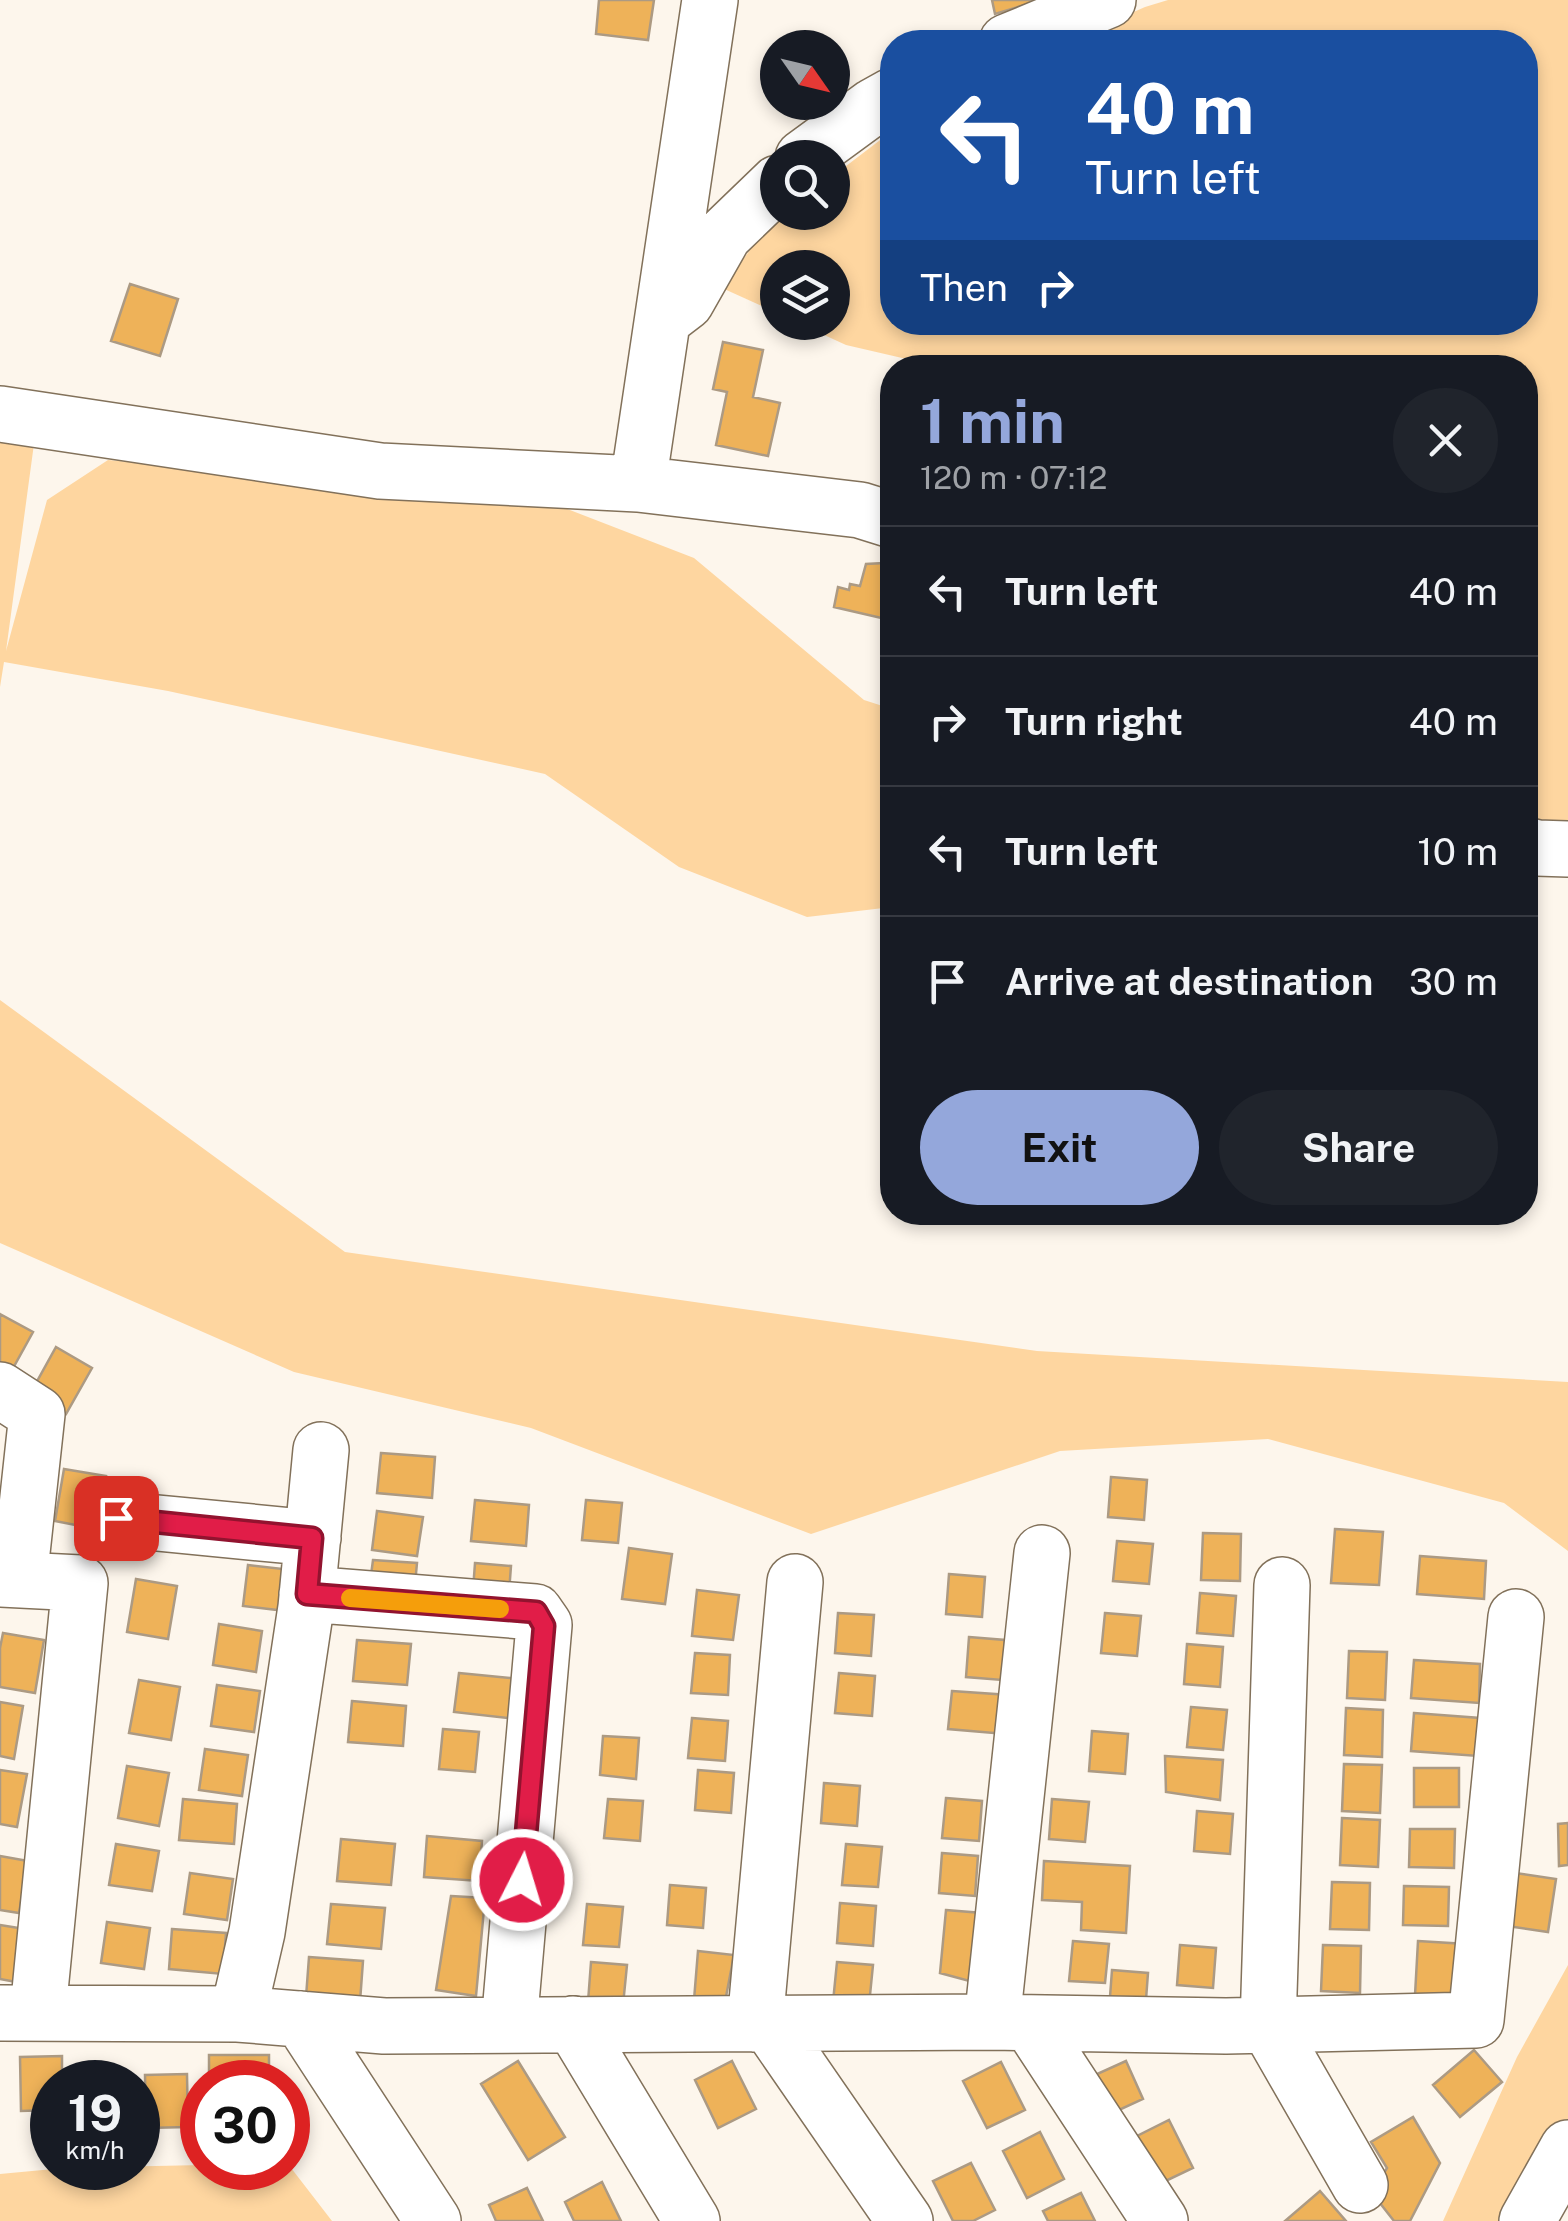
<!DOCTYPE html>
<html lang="en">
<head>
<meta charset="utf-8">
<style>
	:root { --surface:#171b24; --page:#20242c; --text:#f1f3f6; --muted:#9ea1a6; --line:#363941; --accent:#94a7db }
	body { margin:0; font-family:"Public Sans",sans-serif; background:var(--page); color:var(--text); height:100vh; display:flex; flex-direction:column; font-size:38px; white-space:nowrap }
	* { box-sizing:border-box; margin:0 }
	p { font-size:32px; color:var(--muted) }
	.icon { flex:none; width:55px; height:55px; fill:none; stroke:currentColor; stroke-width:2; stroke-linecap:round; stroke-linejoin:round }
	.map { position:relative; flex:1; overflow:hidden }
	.panel { position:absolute; left:880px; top:355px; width:658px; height:870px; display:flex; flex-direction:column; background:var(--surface); border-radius:40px; box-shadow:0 5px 15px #0003 }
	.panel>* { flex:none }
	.top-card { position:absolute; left:880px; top:30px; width:658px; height:305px; border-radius:40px; box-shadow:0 5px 15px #0003; background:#1a4fa0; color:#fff; overflow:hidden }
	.needle { width:65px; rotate:124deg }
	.controls { position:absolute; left:760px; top:30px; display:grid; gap:20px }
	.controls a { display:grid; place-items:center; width:90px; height:90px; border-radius:50%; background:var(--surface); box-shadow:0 5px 15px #0003; font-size:50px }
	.speed { position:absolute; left:30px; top:2060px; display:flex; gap:20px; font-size:50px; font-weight:700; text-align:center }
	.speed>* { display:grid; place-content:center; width:130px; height:130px; border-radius:50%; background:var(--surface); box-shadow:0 5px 15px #0003; line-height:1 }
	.speed small { font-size:25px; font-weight:400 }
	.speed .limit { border:15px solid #d22; background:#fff; color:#111 }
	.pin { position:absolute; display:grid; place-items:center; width:85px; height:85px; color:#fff; margin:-42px; border-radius:20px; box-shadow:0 5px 15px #0006 }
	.me { position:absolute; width:110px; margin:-55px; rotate:5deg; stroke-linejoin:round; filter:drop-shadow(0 0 8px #0008) }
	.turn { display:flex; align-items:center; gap:35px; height:210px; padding:0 40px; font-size:45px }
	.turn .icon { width:130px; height:130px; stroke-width:2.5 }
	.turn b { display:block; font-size:70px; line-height:85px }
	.then { display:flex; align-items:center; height:95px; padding:0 40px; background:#0003; gap:20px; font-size:38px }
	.round { display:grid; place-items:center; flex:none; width:105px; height:105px; border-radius:52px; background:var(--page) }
	.summary { display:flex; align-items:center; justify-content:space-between; height:170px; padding:0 40px }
	h1 { font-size:60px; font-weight:700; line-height:75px; color:var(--accent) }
	.action { display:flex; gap:20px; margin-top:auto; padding:20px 40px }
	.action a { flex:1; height:115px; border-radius:60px; background:var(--accent); color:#111; font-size:40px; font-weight:700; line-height:115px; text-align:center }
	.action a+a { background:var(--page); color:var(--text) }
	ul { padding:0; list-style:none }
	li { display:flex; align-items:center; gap:30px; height:130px; padding:0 40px; border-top:2px solid var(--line) }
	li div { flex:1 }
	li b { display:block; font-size:38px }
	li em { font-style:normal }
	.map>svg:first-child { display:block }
</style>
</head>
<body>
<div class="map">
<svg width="1568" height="2221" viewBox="0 0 1568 2221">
	<rect width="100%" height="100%" fill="#fdf6ec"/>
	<!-- green -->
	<path fill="#fed6a0" d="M 1168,0 L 1568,0 L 1568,867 L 1525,865 L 1525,368 L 941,367 L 846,345 L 798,323 L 832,322 L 832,268 L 778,268 L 777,313 L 722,288 L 769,224 L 784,213 L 832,212 L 833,176 L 892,131 L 892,322 L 1525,322 L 1525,42 L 1066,42 L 1145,7 Z
		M 0,426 L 36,429 L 6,651 L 47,500 L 108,460 L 544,500 L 694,558 L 864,700 L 892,709 L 892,907 L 807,917 L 679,867 L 545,774 L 168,691 L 4,662 L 0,687 Z
		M 0,1000 L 345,1252 L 1037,1351 L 1568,1382 L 1568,1551 L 1504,1503 L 1268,1439 L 1060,1451 L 811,1534 L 531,1428 L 294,1372 L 0,1243 Z
		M 1568,1965 L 1568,2159 L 1538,2221 L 1443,2221 L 1517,2057 Z
		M 288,2164 L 332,2221 L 0,2221 L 0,2174 L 64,2168 L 202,2165 L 202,2168 L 288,2168 Z"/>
	<!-- building -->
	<path fill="#eeb259" stroke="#ac9a83" stroke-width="2.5" d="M 599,0 L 654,0 L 648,40 L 596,34 Z
		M 992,0 L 1041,0 L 995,14 Z
		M 130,284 L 178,299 L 160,356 L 111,341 Z
		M 723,342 L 763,350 L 753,397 L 780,403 L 768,456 L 716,445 L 727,392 L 713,389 Z
		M 887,554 L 892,555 L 892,609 L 890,620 L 834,607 L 838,587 L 849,590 L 850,584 L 860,586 L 866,564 L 884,563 Z
		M 0,1314 L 33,1332 L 7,1379 L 0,1375 Z
		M 56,1347 L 92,1368 L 66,1414 L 30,1394 Z
		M 381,1453 L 435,1457 L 432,1498 L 377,1493 Z
		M 64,1469 L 106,1476 L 96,1529 L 55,1521 Z
		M 1111,1477 L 1147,1480 L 1144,1520 L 1108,1517 Z
		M 475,1500 L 529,1505 L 526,1546 L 471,1541 Z
		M 586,1500 L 622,1503 L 618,1543 L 582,1540 Z
		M 377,1511 L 423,1517 L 417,1556 L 372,1550 Z
		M 1335,1529 L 1383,1532 L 1379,1585 L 1331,1583 Z
		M 1203,1533 L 1241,1534 L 1240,1581 L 1201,1580 Z
		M 1117,1541 L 1153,1544 L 1149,1584 L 1113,1581 Z
		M 629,1548 L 672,1554 L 665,1604 L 622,1599 Z
		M 1420,1556 L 1486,1561 L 1484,1599 L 1417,1594 Z
		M 373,1560 L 417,1563 L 414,1595 L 369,1590 Z
		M 475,1563 L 511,1566 L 508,1606 L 472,1603 Z
		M 248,1565 L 292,1570 L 286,1611 L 243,1606 Z
		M 949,1574 L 985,1577 L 982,1617 L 946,1614 Z
		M 136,1579 L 177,1586 L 168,1639 L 127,1632 Z
		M 697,1590 L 739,1595 L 733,1640 L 692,1636 Z
		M 1200,1593 L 1236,1596 L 1233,1636 L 1197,1633 Z
		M 838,1613 L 874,1615 L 871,1656 L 835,1653 Z
		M 1105,1613 L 1141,1616 L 1137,1656 L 1101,1653 Z
		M 219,1624 L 262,1631 L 256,1672 L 213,1665 Z
		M 3,1633 L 44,1640 L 35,1693 L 0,1687 L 0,1648 Z
		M 969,1637 L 1005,1640 L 1002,1680 L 966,1677 Z
		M 357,1640 L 411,1644 L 407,1685 L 353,1681 Z
		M 1187,1644 L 1223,1647 L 1220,1687 L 1184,1684 Z
		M 1349,1651 L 1387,1652 L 1385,1700 L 1347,1698 Z
		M 695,1653 L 730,1655 L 728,1695 L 691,1693 Z
		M 1414,1660 L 1480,1664 L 1479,1703 L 1411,1698 Z
		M 459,1673 L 520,1679 L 516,1719 L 454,1712 Z
		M 839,1673 L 875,1676 L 872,1716 L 835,1713 Z
		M 139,1680 L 180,1687 L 171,1740 L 129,1733 Z
		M 217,1685 L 260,1691 L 254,1732 L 211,1726 Z
		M 952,1691 L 1009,1695 L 1005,1734 L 948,1729 Z
		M 352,1701 L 406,1706 L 403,1746 L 348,1742 Z
		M 0,1702 L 23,1706 L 14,1759 L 0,1756 Z
		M 1191,1707 L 1227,1710 L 1223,1750 L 1187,1747 Z
		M 1346,1708 L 1383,1710 L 1382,1757 L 1344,1755 Z
		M 1414,1713 L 1480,1718 L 1478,1756 L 1411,1751 Z
		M 692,1718 L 728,1721 L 725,1761 L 688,1758 Z
		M 443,1729 L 479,1732 L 475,1772 L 439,1769 Z
		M 1092,1731 L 1128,1734 L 1125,1774 L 1089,1771 Z
		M 603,1736 L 639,1738 L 636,1779 L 600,1775 Z
		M 205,1749 L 248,1755 L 242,1796 L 199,1790 Z
		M 1165,1756 L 1223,1760 L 1220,1800 L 1166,1792 Z
		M 1344,1764 L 1382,1765 L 1380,1813 L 1342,1811 Z
		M 127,1766 L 169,1773 L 159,1826 L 118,1818 Z
		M 1414,1768 L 1459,1768 L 1459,1807 L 1414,1807 Z
		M 0,1770 L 27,1774 L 17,1827 L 0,1824 Z
		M 698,1770 L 734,1773 L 731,1813 L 695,1810 Z
		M 824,1783 L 860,1786 L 857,1826 L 821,1823 Z
		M 946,1798 L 982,1801 L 979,1841 L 942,1838 Z
		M 183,1799 L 237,1804 L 234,1844 L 179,1840 Z
		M 608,1799 L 643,1801 L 640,1841 L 604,1838 Z
		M 1052,1799 L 1089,1802 L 1085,1842 L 1049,1839 Z
		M 1197,1811 L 1233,1814 L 1230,1854 L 1194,1851 Z
		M 1342,1818 L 1380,1820 L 1378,1867 L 1340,1865 Z
		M 1568,1823 L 1568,1865 L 1559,1866 L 1558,1824 Z
		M 1410,1829 L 1455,1829 L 1454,1868 L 1409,1867 Z
		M 427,1836 L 482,1841 L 479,1881 L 424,1877 Z
		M 341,1839 L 395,1844 L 391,1885 L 337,1881 Z
		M 116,1844 L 159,1851 L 152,1891 L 109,1885 Z
		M 846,1844 L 882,1847 L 878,1887 L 842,1885 Z
		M 942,1853 L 978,1856 L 975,1896 L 939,1893 Z
		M 0,1856 L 28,1861 L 19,1913 L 0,1910 Z
		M 1044,1861 L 1130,1866 L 1126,1933 L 1081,1930 L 1082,1902 L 1042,1900 Z
		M 190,1873 L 233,1879 L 227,1920 L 184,1914 Z
		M 1515,1873 L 1556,1879 L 1548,1932 L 1507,1926 Z
		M 1332,1882 L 1370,1883 L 1369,1930 L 1330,1929 Z
		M 670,1885 L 706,1888 L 703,1928 L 667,1925 Z
		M 1404,1886 L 1449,1887 L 1448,1926 L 1403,1925 Z
		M 451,1896 L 485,1898 L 476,1996 L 436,1990 Z
		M 840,1903 L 876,1906 L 873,1946 L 837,1943 Z
		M 331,1904 L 385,1908 L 381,1949 L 327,1944 Z
		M 587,1904 L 623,1907 L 619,1947 L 583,1945 Z
		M 946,1910 L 982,1913 L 973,1982 L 940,1973 Z
		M 107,1922 L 150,1928 L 144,1969 L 101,1963 Z
		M 0,1925 L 25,1929 L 16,1982 L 0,1979 Z
		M 172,1929 L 226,1933 L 223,1974 L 169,1969 Z
		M 1073,1941 L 1109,1944 L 1105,1983 L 1069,1981 Z
		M 1418,1941 L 1466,1944 L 1463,1998 L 1415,1995 Z
		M 1180,1945 L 1216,1948 L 1213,1988 L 1177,1985 Z
		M 1323,1945 L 1361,1946 L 1360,1993 L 1321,1991 Z
		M 698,1951 L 734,1955 L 725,2002 L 694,2000 Z
		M 309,1957 L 363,1961 L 360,2002 L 306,1997 Z
		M 591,1962 L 627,1965 L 623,2005 L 588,2002 Z
		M 837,1962 L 873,1965 L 869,2005 L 833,2002 Z
		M 1112,1970 L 1148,1973 L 1145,2013 L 1109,2010 Z
		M 1474,2050 L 1502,2082 L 1460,2117 L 1433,2085 Z
		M 209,2055 L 269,2055 L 269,2082 L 209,2082 Z
		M 62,2056 L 62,2082 L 52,2082 L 52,2110 L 21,2111 L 20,2057 Z
		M 518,2061 L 565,2137 L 528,2160 L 481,2084 Z
		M 732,2061 L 756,2109 L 718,2128 L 695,2080 Z
		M 1126,2061 L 1143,2099 L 1095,2121 L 1077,2083 Z
		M 1001,2062 L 1025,2110 L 987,2128 L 963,2081 Z
		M 187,2074 L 188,2127 L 146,2128 L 145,2075 Z
		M 1413,2117 L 1440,2163 L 1410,2221 L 1394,2221 L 1372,2193 L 1387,2168 L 1371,2142 Z
		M 1169,2120 L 1193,2168 L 1155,2186 L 1131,2139 Z
		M 1040,2132 L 1064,2179 L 1027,2198 L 1003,2151 Z
		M 971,2163 L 995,2210 L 973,2221 L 953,2221 L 933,2181 Z
		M 602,2182 L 621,2221 L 574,2221 L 565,2202 Z
		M 527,2188 L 543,2221 L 496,2221 L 489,2205 Z
		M 1320,2191 L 1346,2221 L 1285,2221 Z
		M 1081,2193 L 1095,2221 L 1048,2221 L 1043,2211 Z"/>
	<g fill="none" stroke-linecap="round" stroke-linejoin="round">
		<!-- minor casing -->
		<g stroke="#82715a" stroke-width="58">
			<path id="minor" d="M 1007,42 L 1108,0
				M 803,158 L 874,106 L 892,96
				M 669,315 L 686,302 L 724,235 L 778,183
				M 0,414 L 380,471 L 638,484 L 860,510 L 892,520
				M 638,484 L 710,0
				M 1525,845 L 1537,848 L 1568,849
				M 0,1390 L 37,1414 L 19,1580
				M 116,1519 L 313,1538
				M 0,1579 L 80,1583 L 38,2011
				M 1282,1585 L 1268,2025 L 1360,2185
				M 307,1594 L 535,1612 L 544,1625 L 509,2025
				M 0,2013 L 238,2014 L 384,2026 L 992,2022 L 1226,2026 L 1476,2020 L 1516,1617
				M 238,2014 L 257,1932 L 306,1607 L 321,1450
				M 301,2019 L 433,2221
				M 992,2022 L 1042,1553
				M 1030,2023 L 1160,2221
				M 573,2024 L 692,2221
				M 755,2024 L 795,1582
				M 769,2024 L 905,2221
				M 1527,2221 L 1568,2148"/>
		</g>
		<!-- minor -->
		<use href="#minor" stroke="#fff" stroke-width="55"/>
	</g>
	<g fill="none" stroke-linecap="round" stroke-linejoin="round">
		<!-- route casing -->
		<g stroke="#92132f" stroke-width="25">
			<path id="route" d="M 116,1518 L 312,1538 L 307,1594 L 536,1612 L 544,1626 L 522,1880"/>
		</g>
		<!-- route -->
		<use href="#route" stroke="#e11d48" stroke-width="18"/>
		<!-- slow -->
		<path stroke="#f59e0b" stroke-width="18" d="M 350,1598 L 500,1609"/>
	</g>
</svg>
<div class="controls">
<a><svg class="needle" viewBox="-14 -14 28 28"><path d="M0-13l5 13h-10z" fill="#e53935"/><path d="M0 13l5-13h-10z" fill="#9ea1a6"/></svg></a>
<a><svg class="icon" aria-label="search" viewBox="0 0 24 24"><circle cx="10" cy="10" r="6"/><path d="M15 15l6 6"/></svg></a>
<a><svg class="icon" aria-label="layers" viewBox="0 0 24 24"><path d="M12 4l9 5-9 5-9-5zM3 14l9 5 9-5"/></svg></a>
</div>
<div class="speed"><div>19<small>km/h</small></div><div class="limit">30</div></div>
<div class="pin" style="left:116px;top:1518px;background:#d93025"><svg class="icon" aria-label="arrive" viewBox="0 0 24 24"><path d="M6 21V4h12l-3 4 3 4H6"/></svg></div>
<svg class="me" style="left:522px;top:1880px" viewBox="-20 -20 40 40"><circle r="17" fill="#e11d48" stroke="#fff" stroke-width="3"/><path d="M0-11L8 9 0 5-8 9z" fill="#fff"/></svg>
<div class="top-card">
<div class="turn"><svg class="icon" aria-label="left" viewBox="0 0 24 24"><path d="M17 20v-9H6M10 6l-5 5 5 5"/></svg><div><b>40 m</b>Turn left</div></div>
<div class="then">Then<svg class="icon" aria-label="right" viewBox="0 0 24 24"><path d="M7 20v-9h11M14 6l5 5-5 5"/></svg></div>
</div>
<section class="panel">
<div class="summary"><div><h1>1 min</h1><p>120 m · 07:12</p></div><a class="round"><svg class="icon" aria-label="close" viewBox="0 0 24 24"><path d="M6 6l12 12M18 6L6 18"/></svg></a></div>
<ul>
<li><svg class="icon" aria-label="left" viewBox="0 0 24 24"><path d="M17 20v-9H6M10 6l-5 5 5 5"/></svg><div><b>Turn left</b></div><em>40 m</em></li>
<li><svg class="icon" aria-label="right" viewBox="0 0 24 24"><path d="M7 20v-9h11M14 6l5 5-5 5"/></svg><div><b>Turn right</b></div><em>40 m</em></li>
<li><svg class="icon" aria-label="left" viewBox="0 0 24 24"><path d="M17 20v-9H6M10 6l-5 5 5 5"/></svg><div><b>Turn left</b></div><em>10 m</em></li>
<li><svg class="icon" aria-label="arrive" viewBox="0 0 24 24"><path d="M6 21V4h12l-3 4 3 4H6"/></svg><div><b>Arrive at destination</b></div><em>30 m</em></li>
</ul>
<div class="action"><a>Exit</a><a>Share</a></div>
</section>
</div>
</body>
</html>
